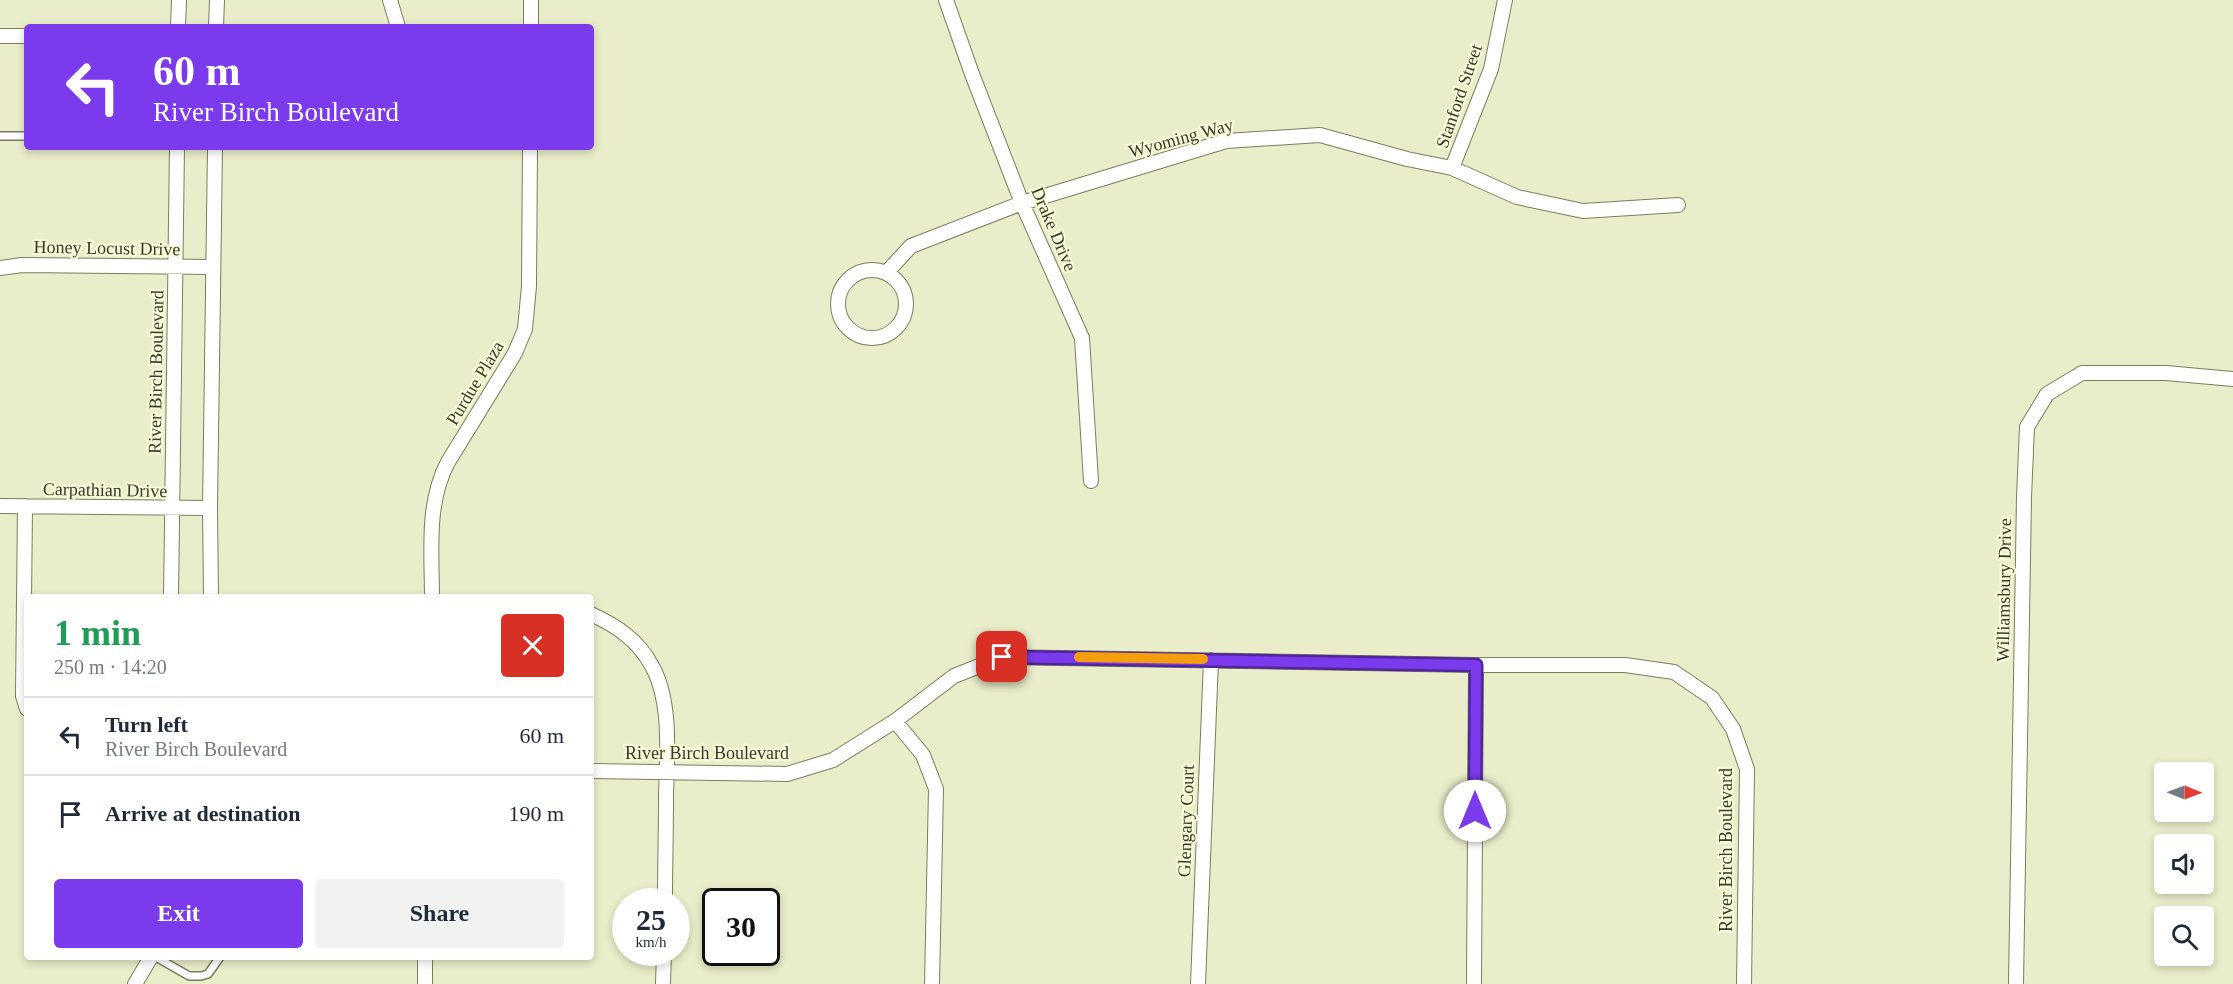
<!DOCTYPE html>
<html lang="en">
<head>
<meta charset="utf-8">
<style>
	:root { --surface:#fff; --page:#f2f2f3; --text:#1f2937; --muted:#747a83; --line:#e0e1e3; --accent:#7c3aed }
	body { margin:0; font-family:"Times New Roman",serif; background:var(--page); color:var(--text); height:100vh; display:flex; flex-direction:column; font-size:22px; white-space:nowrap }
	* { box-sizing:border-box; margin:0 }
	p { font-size:20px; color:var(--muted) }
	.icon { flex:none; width:33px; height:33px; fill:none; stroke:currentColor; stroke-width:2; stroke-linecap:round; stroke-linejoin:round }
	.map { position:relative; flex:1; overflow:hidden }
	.drawer { position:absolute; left:24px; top:594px; width:570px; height:366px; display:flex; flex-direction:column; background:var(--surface); border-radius:6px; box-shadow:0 3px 9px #0003 }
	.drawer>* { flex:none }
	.hud { position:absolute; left:24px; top:24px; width:570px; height:126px; border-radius:6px; box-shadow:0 3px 9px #0003; background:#7c3aed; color:#fff; overflow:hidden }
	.needle { width:39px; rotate:91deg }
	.buttons { position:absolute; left:2154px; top:762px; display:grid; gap:12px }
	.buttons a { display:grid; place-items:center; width:60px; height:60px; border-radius:6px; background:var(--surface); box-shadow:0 3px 9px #0003; font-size:30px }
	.speed { position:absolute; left:612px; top:888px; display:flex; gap:12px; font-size:30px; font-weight:700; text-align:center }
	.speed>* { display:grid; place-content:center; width:78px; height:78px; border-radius:50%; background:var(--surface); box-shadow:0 3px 9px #0003; line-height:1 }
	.speed small { font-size:15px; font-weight:400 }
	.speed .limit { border:3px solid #111; border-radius:9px; background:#fff; color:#111 }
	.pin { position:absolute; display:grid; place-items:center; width:51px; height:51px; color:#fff; margin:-26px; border-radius:12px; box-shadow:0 3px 9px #0006 }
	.me { position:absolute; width:66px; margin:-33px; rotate:0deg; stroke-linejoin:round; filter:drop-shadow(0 0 4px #0008) }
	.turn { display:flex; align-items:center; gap:21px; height:126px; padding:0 30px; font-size:27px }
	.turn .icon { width:78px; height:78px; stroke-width:2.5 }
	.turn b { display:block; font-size:42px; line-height:51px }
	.round { display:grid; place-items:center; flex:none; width:63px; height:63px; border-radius:6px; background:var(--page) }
	.summary { display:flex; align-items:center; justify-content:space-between; height:102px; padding:0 30px }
	h1 { font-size:36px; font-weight:700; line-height:45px; color:#1e9e55 }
	.button { display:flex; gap:12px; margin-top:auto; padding:12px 30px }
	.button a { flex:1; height:69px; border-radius:6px; background:var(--accent); color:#fff; font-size:24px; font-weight:700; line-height:69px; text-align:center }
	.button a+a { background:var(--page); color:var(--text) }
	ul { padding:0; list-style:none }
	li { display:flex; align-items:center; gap:18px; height:78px; padding:0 30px; border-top:2px solid var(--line) }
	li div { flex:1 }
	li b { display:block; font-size:22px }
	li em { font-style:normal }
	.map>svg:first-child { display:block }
</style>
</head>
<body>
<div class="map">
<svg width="2233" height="984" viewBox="0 0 2233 984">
	<rect width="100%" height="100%" fill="#e9edc9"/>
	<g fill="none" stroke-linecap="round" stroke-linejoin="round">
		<!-- lane casing -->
		<g stroke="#7b7e5d" stroke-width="10">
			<path id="lane" d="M 0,136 L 27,136
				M 156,957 L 189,976 L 201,976 L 208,974 L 220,957"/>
		</g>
		<!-- street casing -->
		<g stroke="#7b7e5d" stroke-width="16">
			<path id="street" d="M 390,0 L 398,27
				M 946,0 L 972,74 L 1022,203 L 1082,338 L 1091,481
				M 178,27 L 179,0
				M 216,27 L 217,0
				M 531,27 L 531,0
				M 0,36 L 27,36
				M 1452,168 L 1491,69 L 1505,0
				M 0,268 L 22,265 L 213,267
				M838 304a34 34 0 1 1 68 0a34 34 0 1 1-68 0Z
				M 886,273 L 911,246 L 1022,203 L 1226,141 L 1320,135 L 1407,159 L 1452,168 L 1517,197 L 1583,211 L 1678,205
				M 0,506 L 210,508
				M 25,506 L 23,696 L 27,709
				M 171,597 L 177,147
				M 211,597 L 210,508 L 215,147
				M 432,597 C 432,553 426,503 448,462 L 515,353 L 525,329 L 529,286 L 530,147
				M 591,614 C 617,626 638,640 652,666 C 672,702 667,756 666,796 C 666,831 665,866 665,902
				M 895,721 L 923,755 L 936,789 L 932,984
				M 591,771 L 787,774 L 833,760 L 895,721 L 954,676 L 1002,657 L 1476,665 L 1625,665 L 1674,672 L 1712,698 L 1733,729 L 1747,769 L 1744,984
				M 135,984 L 151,957
				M 425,984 L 425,957
				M 663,984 L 664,952
				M 1198,984 L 1211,660
				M 1474,984 L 1476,665
				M 2016,984 L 2024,497 L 2027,427 L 2047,394 L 2082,373 L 2166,373 L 2233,379"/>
		</g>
		<!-- lane -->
		<use href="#lane" stroke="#fff" stroke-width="7"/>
		<!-- street -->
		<use href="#street" stroke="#fff" stroke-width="14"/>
	</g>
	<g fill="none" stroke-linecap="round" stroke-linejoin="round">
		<!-- route casing -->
		<g stroke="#51269a" stroke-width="15">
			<path id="route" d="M 1002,657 L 1476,665 L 1475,811"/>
		</g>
		<!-- route -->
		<use href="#route" stroke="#7c3aed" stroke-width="10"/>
		<!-- slow -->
		<path stroke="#f59e0b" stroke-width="10" d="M 1079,657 L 1203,659"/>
	</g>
	<g text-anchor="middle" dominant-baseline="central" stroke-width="4.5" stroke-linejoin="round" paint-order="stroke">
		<!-- street labels -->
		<g font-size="18" fill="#38392b" stroke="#f7fad6">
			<text transform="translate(1459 96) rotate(-71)">Stanford Street</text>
			<text transform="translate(1181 138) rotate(-15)">Wyoming Way</text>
			<text transform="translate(1054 229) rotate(67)">Drake Drive</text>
			<text transform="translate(107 248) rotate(1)">Honey Locust Drive</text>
			<text transform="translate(156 372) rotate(-89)">River Birch Boulevard</text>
			<text transform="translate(475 383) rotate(-59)">Purdue Plaza</text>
			<text transform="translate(105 490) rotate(1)">Carpathian Drive</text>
			<text transform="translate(2004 590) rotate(-89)">Williamsbury Drive</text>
			<text x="707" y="753">River Birch Boulevard</text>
			<text transform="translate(1186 821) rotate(-88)">Glengary Court</text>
			<text transform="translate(1726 850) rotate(-90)">River Birch Boulevard</text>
		</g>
	</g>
</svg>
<div class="buttons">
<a><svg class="needle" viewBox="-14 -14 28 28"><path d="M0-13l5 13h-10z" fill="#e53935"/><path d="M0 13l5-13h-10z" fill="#747a83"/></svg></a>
<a><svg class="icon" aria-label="sound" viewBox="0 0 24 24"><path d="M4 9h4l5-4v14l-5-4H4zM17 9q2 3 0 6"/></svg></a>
<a><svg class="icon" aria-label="search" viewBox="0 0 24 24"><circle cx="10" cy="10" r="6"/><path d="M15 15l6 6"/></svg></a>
</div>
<div class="speed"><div>25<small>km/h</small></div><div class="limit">30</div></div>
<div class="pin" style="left:1002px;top:657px;background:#d93025"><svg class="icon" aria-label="arrive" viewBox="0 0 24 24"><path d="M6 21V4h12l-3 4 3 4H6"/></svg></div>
<svg class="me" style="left:1475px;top:811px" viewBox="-20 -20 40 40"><circle r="19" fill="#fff"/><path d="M0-13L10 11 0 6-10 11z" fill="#7c3aed"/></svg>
<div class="hud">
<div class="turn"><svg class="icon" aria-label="left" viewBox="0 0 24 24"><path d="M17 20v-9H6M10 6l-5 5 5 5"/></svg><div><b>60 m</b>River Birch Boulevard</div></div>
</div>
<section class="drawer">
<div class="summary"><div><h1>1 min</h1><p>250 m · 14:20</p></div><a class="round" style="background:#d93025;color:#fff"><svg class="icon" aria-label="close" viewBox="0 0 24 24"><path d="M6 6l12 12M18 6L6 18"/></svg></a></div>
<ul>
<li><svg class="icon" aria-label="left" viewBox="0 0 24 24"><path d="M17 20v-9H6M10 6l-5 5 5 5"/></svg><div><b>Turn left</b><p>River Birch Boulevard</p></div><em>60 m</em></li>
<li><svg class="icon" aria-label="arrive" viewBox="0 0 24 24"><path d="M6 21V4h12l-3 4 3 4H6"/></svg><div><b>Arrive at destination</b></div><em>190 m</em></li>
</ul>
<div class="button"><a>Exit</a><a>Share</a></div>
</section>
</div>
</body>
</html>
